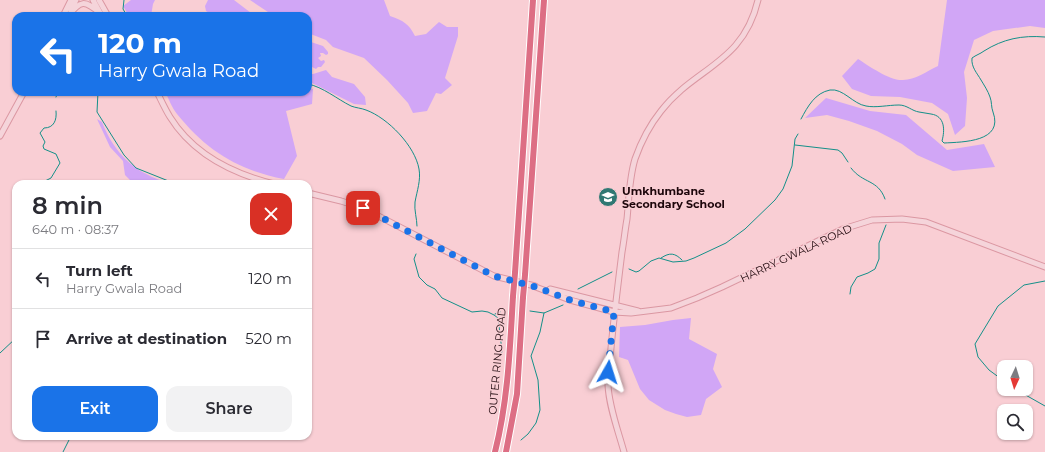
<!DOCTYPE html>
<html lang="en">
<head>
<meta charset="utf-8">
<style>
	:root { --surface:#fff; --page:#f2f2f3; --text:#2b2b33; --muted:#7c7c81; --line:#e1e1e2; --accent:#1a73e8 }
	body { margin:0; font-family:Montserrat,sans-serif; background:var(--page); color:var(--text); height:100vh; display:flex; flex-direction:column; font-size:15px; white-space:nowrap }
	* { box-sizing:border-box; margin:0 }
	p { font-size:13px; color:var(--muted) }
	.icon { flex:none; width:22px; height:22px; fill:none; stroke:currentColor; stroke-width:2; stroke-linecap:round; stroke-linejoin:round }
	.map { position:relative; flex:1; overflow:hidden }
	.sheet { position:absolute; left:12px; top:180px; width:300px; height:260px; display:flex; flex-direction:column; background:var(--surface); border-radius:12px; box-shadow:0 1px 3px #0004 }
	.sheet>* { flex:none }
	.banner { position:absolute; left:12px; top:12px; width:300px; height:84px; border-radius:12px; box-shadow:0 1px 3px #0004; background:#1a73e8; color:#fff; overflow:hidden }
	.needle { width:26px; rotate:184deg }
	.fabs { position:absolute; left:997px; top:360px; display:grid; gap:8px }
	.fabs a { display:grid; place-items:center; width:36px; height:36px; border-radius:8px; background:var(--surface); box-shadow:0 1px 3px #0004; font-size:20px }
	.pin { position:absolute; display:grid; place-items:center; width:34px; height:34px; color:#fff; margin:-17px; border-radius:8px; box-shadow:0 2px 6px #0006 }
	.me { position:absolute; width:44px; margin:-22px; rotate:6deg; stroke-linejoin:round; filter:drop-shadow(0 0 3px #0008) }
	.turn { display:flex; align-items:center; gap:14px; height:84px; padding:0 20px; font-size:18px }
	.turn .icon { width:52px; height:52px; stroke-width:2.5 }
	.turn b { display:block; font-size:28px; line-height:34px }
	.round { display:grid; place-items:center; flex:none; width:42px; height:42px; border-radius:12px; background:var(--page) }
	.head { display:flex; align-items:center; justify-content:space-between; height:68px; padding:0 20px }
	h1 { font-size:24px; font-weight:600; line-height:30px }
	.action { display:flex; gap:8px; margin-top:auto; padding:8px 20px }
	.action a { flex:1; height:46px; border-radius:12px; background:var(--accent); color:#fff; font-size:16px; font-weight:600; line-height:46px; text-align:center }
	.action a+a { background:var(--page); color:var(--text) }
	ul { padding:0; list-style:none }
	li { display:flex; align-items:center; gap:12px; height:60px; padding:0 20px; border-top:1px solid var(--line) }
	li div { flex:1 }
	li b { display:block; font-size:15px }
	li em { font-style:normal }
	.map>svg:first-child { display:block }
</style>
</head>
<body>
<div class="map">
<svg width="1045" height="452" viewBox="0 0 1045 452">
	<rect width="100%" height="100%" fill="#f9ced4"/>
	<!-- green -->
	<path fill="#d1a6f6" d="M 131,0 L 155,0 L 153,4 L 151,16 L 129,16 L 123,6 Z
		M 208,0 L 234,0 L 255,16 L 214,16 L 206,11 L 205,6 Z
		M 250,0 L 384,0 L 390,16 C 404,21 409,24 415,36 L 426,34 L 439,22 L 447,27 L 458,27 L 458,36 L 445,78 L 452,85 L 441,94 L 436,93 L 427,111 L 413,113 L 408,103 L 387,80 L 364,58 L 333,47 L 326,40 L 308,33 L 308,16 L 274,16 Z
		M 947,0 L 1045,0 L 1045,28 L 1030,26 L 993,31 L 974,40 L 964,72 L 967,98 L 965,126 L 955,135 L 948,114 L 932,103 L 900,97 L 871,96 L 852,89 L 842,76 L 858,59 C 869,66 890,81 903,80 C 915,80 927,71 938,66 Z
		M 308,41 L 323,46 L 328,52 L 328,54 L 326,55 L 323,53 L 320,53 L 321,56 L 318,58 L 321,61 L 324,60 L 325,62 L 321,67 L 318,67 L 316,69 L 308,65 L 308,51 L 310,48 L 308,46 Z
		M 326,70 L 332,77 L 354,84 L 365,97 L 366,105 L 354,104 L 308,81 L 308,74 L 313,74 Z
		M 308,88 L 313,89 L 312,104 L 286,111 L 297,156 L 284,179 C 238,170 207,151 177,114 C 172,108 169,99 165,92 L 308,92 Z
		M 826,98 L 870,111 L 906,115 L 947,150 L 984,144 L 995,167 L 953,171 L 917,155 L 902,144 L 877,131 L 849,121 L 827,115 L 805,118 Z
		M 97,119 L 102,122 C 104,128 107,133 110,139 C 126,165 142,174 170,184 L 134,184 L 125,175 L 123,161 L 110,147 Z
		M 691,318 L 689,339 L 717,354 L 713,369 L 722,387 L 706,399 L 701,415 L 687,417 L 676,414 L 665,410 L 649,400 L 640,389 L 628,360 L 619,357 L 620,327 L 645,325 L 673,320 Z"/>
	<g fill="none" stroke-linecap="round" stroke-linejoin="round">
		<!-- stream -->
		<path stroke="#149089" stroke-width="1" d="M 124,0 L 123,9 L 127,16
			M 308,84 C 323,87 337,99 351,106 C 356,108 361,108 366,110 C 388,118 415,146 419,169 C 421,180 417,191 415,202 C 414,210 417,219 417,226
			M 98,92 L 97,112 L 124,155 L 136,168 L 176,184
			M 56,97 L 58,92
			M 801,119 C 808,106 815,93 830,90 C 843,88 853,104 866,106 C 876,108 888,105 899,105 C 907,105 912,111 919,112 C 923,113 927,113 931,114 C 945,116 945,130 942,141 L 944,143 C 963,142 1004,142 993,112 C 991,107 992,102 990,97 C 988,91 984,85 981,80 C 977,73 971,67 972,58 C 976,55 980,54 984,51 C 1003,39 1022,35 1045,37
			M 795,145 L 838,150 L 842,153 L 848,162
			M 851,168 C 863,184 878,179 885,199
			M 43,184 L 45,181 L 51,178 L 60,163 L 56,154 L 44,149 L 43,146 L 45,142 L 40,133 L 44,128 C 54,128 57,120 56,111
			M 416,254 L 414,259 L 419,277 L 427,285 L 435,289 L 442,298 L 472,312 L 482,311 L 488,312 L 494,315 L 498,318 L 502,351 L 501,355
			M 661,258 C 670,252 675,253 682,260
			M 629,269 L 636,272 L 639,271 L 651,261 L 659,258 L 673,262 L 686,261 L 694,258 L 726,243 L 745,229 L 775,200 L 783,189 L 792,166 L 795,139 L 798,134
			M 578,289 L 612,272
			M 850,294 L 851,287 L 857,277 L 868,273 L 875,269 L 879,259 L 879,243 L 886,225
			M 530,311 L 544,313 L 563,305
			M 495,314 L 500,312
			M 0,353 L 16,338
			M 1004,381 L 989,370 L 978,357 L 975,344 L 998,306 L 1024,285 L 1045,281
			M 1015,389 L 1045,406
			M 521,440 L 528,434 L 536,423 L 540,410 L 538,380 L 531,356 L 540,332 L 544,313
			M 63,452 L 71,436"/>
		<!-- secondary casing -->
		<g stroke="#db97a2" stroke-width="7">
			<path id="secondary" d="M 93,0 L 100,13 L 103,16
				M 99,0 L 108,16
				M 71,10 L 76,0
				M 63,16 L 71,0
				M 68,16 C 81,0 84,0 100,13
				M 157,92 C 161,100 165,109 170,117 C 193,154 234,174 274,184
				M 0,136 L 24,92
				M 308,193 L 341,201 L 363,208 L 494,276 L 535,286
				M 533,286 L 570,300 L 614,312 L 631,313 L 671,308 L 697,298 L 722,287 L 843,229 L 872,220 L 902,219 L 926,222 L 1045,267
				M 550,289 L 638,311
				M 624,452 C 618,430 609,407 608,385 C 607,373 610,360 611,348 C 614,316 618,284 622,252 C 624,241 625,230 627,219 C 629,199 629,179 635,159 C 641,142 649,126 661,111 C 695,67 743,64 758,0"/>
		</g>
		<!-- highway casing -->
		<g stroke="#fff" stroke-width="8">
			<path id="highway" d="M 515,273 L 533,0
				M 525,275 L 544,0
				M 495,452 C 508,401 510,348 513,296
				M 506,452 L 517,394 L 523,297"/>
		</g>
		<!-- secondary -->
		<use href="#secondary" stroke="#f5d4da" stroke-width="5"/>
		<!-- highway -->
		<use href="#highway" stroke="#dd6e84" stroke-width="6"/>
		<!-- highway-bridge casing -->
		<g stroke="#fff" stroke-width="8" stroke-linecap="butt">
			<path id="highway-bridge" d="M 513,296 L 515,273
				M 523,297 L 525,275"/>
		</g>
		<!-- highway-bridge -->
		<use href="#highway-bridge" stroke="#dd6e84" stroke-width="6"/>
	</g>
	<g fill="none" stroke-linecap="round" stroke-linejoin="round">
		<!-- route -->
		<path stroke="#1a73e8" stroke-width="7" stroke-dasharray="0 12.6" d="M 363,208 L 494,276 L 533,286 L 570,300 L 614,312 L 608,372"/>
	</g>
	<!-- icons -->
	<defs>
		<g id="school-disc" transform="scale(1)"><circle r="9.5" fill="#307873" stroke="#f9ced4"/><path d="M0-5L7-2L0 1L-7-2ZM-4 1L0 2.5L4 1V4Q0 6-4 4Z" fill="#fff"/></g>
	</defs>
	<g fill-rule="evenodd">
		<use href="#school-disc" x="608" y="197"/>
	</g>
	<g text-anchor="middle" dominant-baseline="central" stroke-width="3" stroke-linejoin="round" paint-order="stroke">
		<!-- poi labels -->
		<g font-size="11" font-weight="bold" fill="#1d060b" stroke="#f9ced4" text-anchor="start">
			<text x="622" y="191">Umkhumbane<tspan x="622" dy="13">Secondary School</tspan></text>
		</g>
		<!-- street labels -->
		<g font-size="11" fill="#1d060b" stroke="#f9ced4">
			<text transform="translate(796 253) rotate(-25)">HARRY GWALA ROAD</text>
			<text transform="translate(497 361) rotate(-85)">OUTER RING ROAD</text>
		</g>
	</g>
</svg>
<div class="fabs">
<a><svg class="needle" viewBox="-14 -14 28 28"><path d="M0-13l5 13h-10z" fill="#e53935"/><path d="M0 13l5-13h-10z" fill="#7c7c81"/></svg></a>
<a><svg class="icon" aria-label="search" viewBox="0 0 24 24"><circle cx="10" cy="10" r="6"/><path d="M15 15l6 6"/></svg></a>
</div>
<div class="pin" style="left:363px;top:208px;background:#d93025"><svg class="icon" aria-label="arrive" viewBox="0 0 24 24"><path d="M6 21V4h12l-3 4 3 4H6"/></svg></div>
<svg class="me" style="left:608px;top:372px" viewBox="-20 -20 40 40"><path d="M0-17L14 15 0 8-14 15z" fill="#1a73e8" stroke="#fff" stroke-width="4"/></svg>
<div class="banner">
<div class="turn"><svg class="icon" aria-label="left" viewBox="0 0 24 24"><path d="M17 20v-9H6M10 6l-5 5 5 5"/></svg><div><b>120 m</b>Harry Gwala Road</div></div>
</div>
<section class="sheet">
<div class="head"><div><h1>8 min</h1><p>640 m · 08:37</p></div><a class="round" style="background:#d93025;color:#fff"><svg class="icon" aria-label="close" viewBox="0 0 24 24"><path d="M6 6l12 12M18 6L6 18"/></svg></a></div>
<ul>
<li><svg class="icon" aria-label="left" viewBox="0 0 24 24"><path d="M17 20v-9H6M10 6l-5 5 5 5"/></svg><div><b>Turn left</b><p>Harry Gwala Road</p></div><em>120 m</em></li>
<li><svg class="icon" aria-label="arrive" viewBox="0 0 24 24"><path d="M6 21V4h12l-3 4 3 4H6"/></svg><div><b>Arrive at destination</b></div><em>520 m</em></li>
</ul>
<div class="action"><a>Exit</a><a>Share</a></div>
</section>
</div>
</body>
</html>
